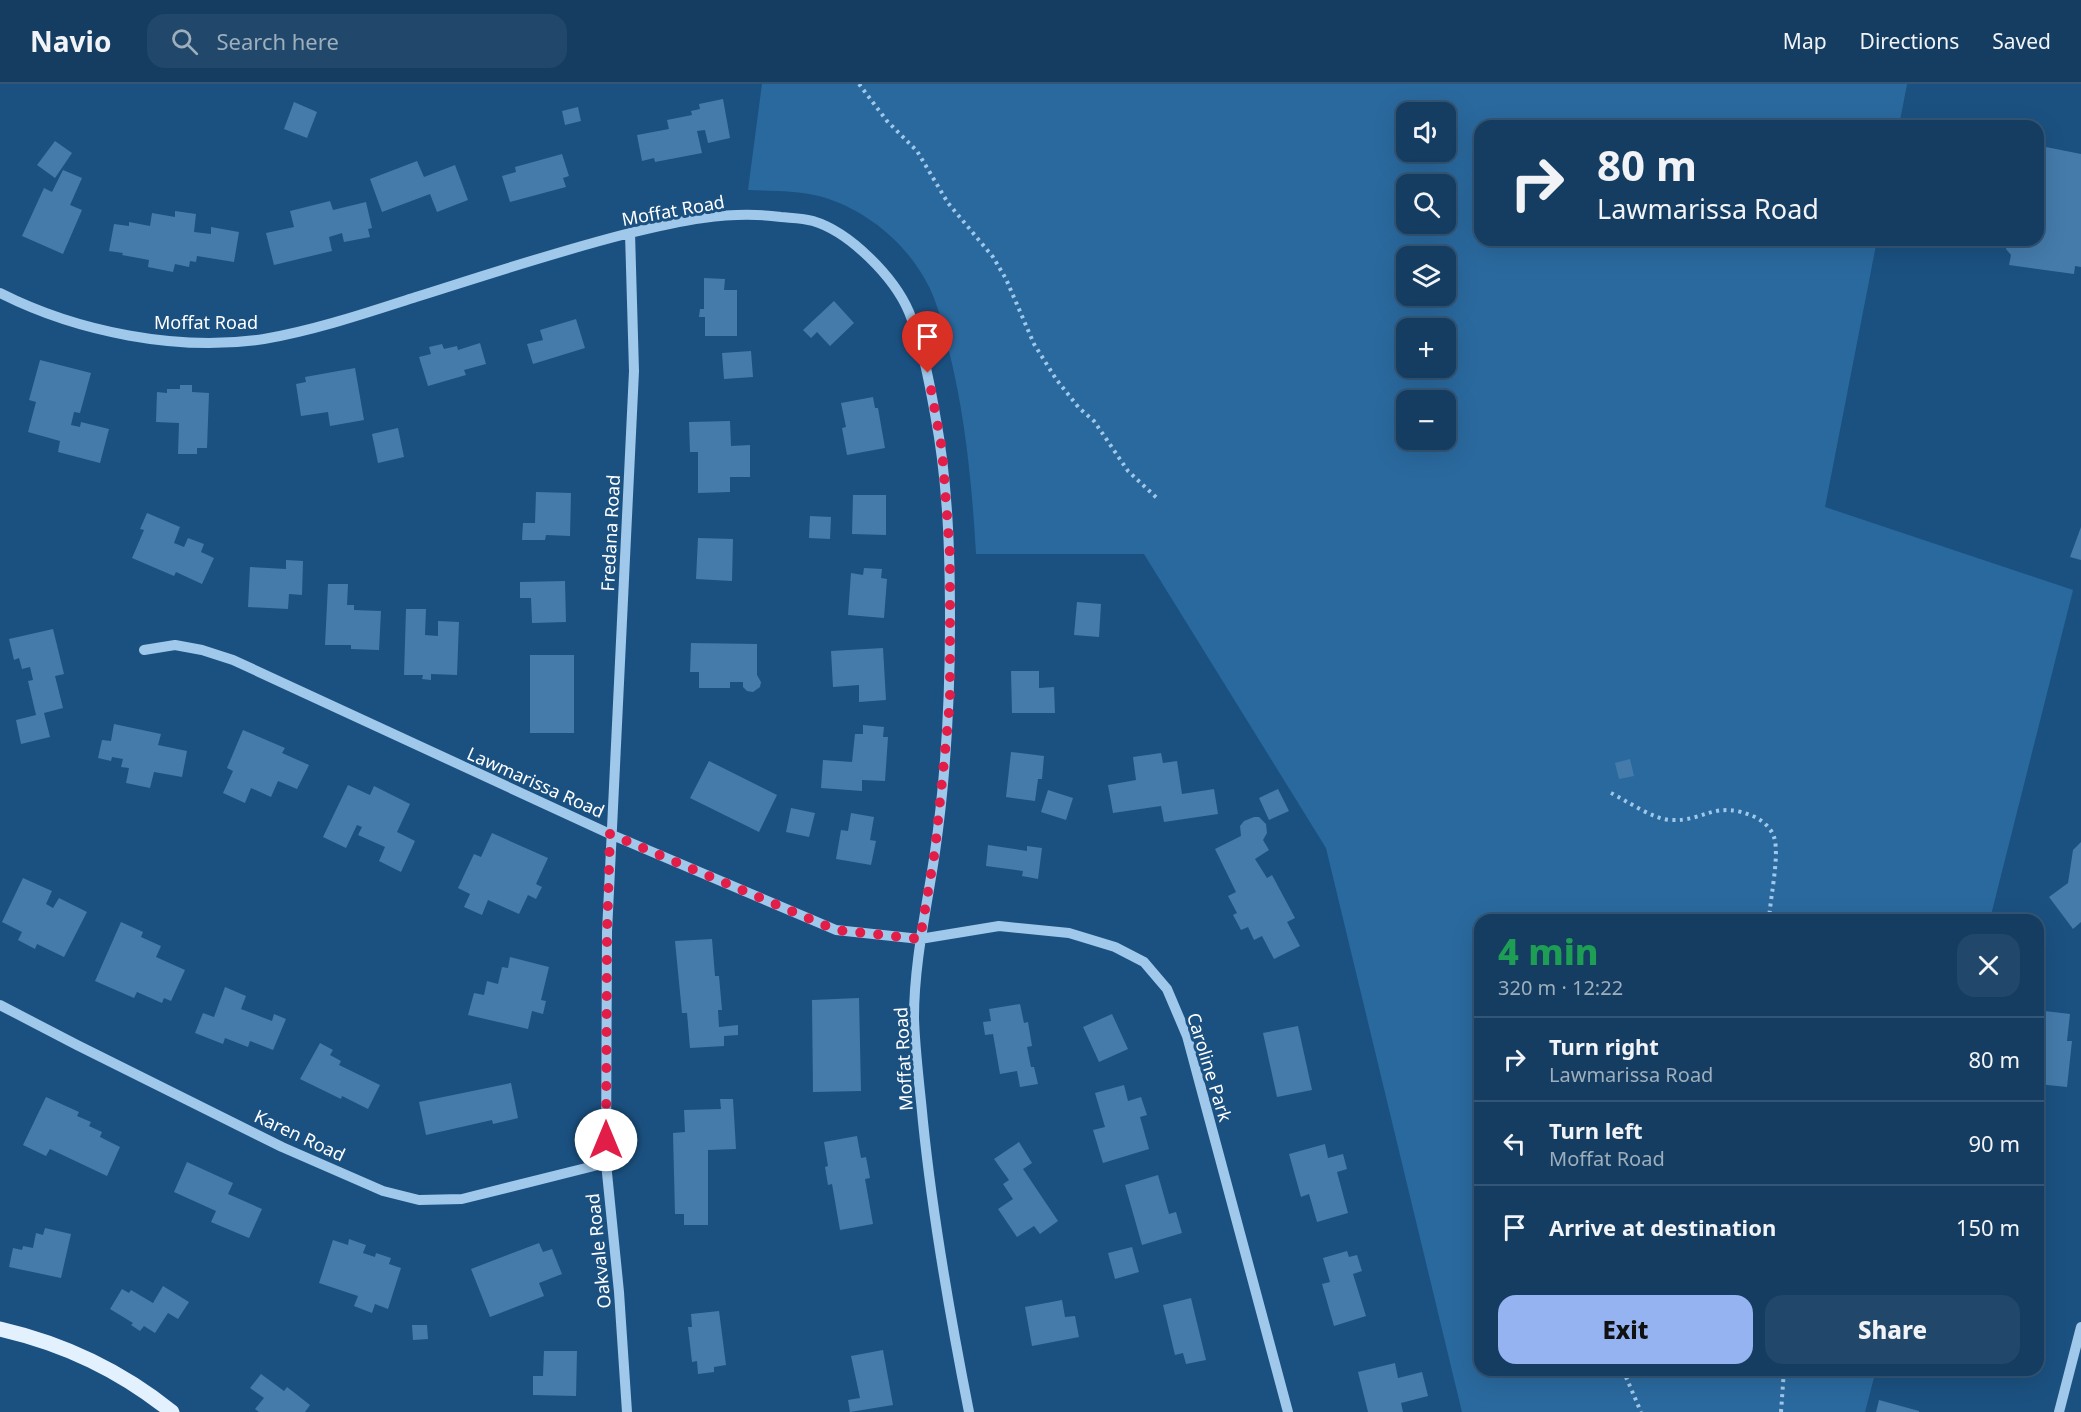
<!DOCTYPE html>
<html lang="en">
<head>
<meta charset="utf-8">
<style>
	:root { --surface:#143d61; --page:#21486a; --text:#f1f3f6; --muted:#9daebd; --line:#335676; --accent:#95b2f1 }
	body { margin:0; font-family:"Noto Sans",sans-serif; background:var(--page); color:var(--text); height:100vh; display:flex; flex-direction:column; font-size:22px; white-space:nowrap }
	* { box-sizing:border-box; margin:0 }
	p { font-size:20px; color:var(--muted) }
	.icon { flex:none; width:33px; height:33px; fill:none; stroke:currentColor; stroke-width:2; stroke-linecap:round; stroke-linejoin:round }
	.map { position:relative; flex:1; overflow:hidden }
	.sheet { position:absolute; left:1474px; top:830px; width:570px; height:462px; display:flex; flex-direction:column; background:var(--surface); border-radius:18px; box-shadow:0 6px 24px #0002,0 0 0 2px var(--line) }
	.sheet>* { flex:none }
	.top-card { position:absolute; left:1474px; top:36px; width:570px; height:126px; border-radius:18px; box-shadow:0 6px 24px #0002,0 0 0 2px var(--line); background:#143d61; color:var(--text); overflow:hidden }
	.controls { position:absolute; left:1396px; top:18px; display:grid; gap:12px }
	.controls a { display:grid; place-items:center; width:60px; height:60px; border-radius:12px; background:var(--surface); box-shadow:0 6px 24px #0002,0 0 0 2px var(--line); font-size:30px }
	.pin { position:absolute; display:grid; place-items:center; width:51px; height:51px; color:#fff; margin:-62px -26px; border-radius:50% 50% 50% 0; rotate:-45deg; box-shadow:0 0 6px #0007 }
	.pin .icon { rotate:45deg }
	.me { position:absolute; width:66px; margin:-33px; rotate:0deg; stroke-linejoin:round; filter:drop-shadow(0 0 4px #0008) }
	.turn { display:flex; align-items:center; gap:21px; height:126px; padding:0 24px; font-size:27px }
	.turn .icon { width:78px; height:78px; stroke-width:2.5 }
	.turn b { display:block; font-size:42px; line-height:51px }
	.round { display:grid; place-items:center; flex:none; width:63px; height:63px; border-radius:18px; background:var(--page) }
	.headline { display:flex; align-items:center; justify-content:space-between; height:102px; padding:0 24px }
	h1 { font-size:36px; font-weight:800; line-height:45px; color:#1e9e55 }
	.action { display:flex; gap:12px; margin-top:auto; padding:12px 24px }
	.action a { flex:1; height:69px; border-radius:18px; background:var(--accent); color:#111; font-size:24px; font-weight:800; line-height:69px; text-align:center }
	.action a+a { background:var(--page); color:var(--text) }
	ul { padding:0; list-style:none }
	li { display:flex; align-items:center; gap:18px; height:84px; padding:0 24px; border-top:2px solid var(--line) }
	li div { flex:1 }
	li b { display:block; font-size:22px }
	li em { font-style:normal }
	header { display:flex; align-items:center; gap:36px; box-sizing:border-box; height:84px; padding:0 30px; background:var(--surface); border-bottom:2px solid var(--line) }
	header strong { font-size:28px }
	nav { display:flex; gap:33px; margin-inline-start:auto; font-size:21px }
	.search { width:420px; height:54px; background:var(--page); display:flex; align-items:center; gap:15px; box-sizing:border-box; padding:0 21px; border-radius:18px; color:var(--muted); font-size:22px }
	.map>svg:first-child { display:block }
</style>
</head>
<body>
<header>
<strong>Navio</strong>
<div class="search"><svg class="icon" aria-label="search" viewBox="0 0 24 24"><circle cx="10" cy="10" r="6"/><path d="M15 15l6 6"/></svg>Search here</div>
<nav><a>Map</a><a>Directions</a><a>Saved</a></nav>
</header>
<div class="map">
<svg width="2081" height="1328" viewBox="0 0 2081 1328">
	<rect width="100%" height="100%" fill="#1b5181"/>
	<!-- green -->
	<path fill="#2a699e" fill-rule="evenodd" d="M 762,0 L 1907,0 L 1899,42 L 1480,42 L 1480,156 L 1877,156 L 1825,423 L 2073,506 L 1990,835 L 1480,836 L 1480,1286 L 1876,1286 L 1865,1328 L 1462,1328 L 1326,764 L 1144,470 L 976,470 C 972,399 965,328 947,259 C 941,234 935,209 920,187 C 899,154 866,128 829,115 C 804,106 775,107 748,106 ZM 1407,28 L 1446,28 L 1446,68 L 1407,68 ZM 1407,100 L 1446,100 L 1446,140 L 1407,140 ZM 1407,172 L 1446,172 L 1446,212 L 1407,212 ZM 1407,244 L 1446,244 L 1446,284 L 1407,284 ZM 1407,316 L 1446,316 L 1446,356 L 1407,356 Z"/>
	<!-- building -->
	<path fill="#447bab" d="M 723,15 L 730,54 L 708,59 L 705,46 L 697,47 L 702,69 L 655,78 L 654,74 L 642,77 L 637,51 L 669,45 L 667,36 L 692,31 L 691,27 L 700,25 L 699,20 Z
		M 294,18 L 317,28 L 307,54 L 284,45 Z
		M 578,23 L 581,37 L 565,41 L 562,27 Z
		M 55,57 L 72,69 L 55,94 L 37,81 Z
		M 2046,63 L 2081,70 L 2081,183 L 2075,182 L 2074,190 L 2009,181 L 2011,171 L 2006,165 L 2007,156 L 2038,156 L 2038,143 L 2042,144 L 2044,132 L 2038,131 L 2038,104 Z
		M 562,70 L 569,92 L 563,94 L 566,103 L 510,118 L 502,92 L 516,88 L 515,83 Z
		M 417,77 L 424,93 L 455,81 L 468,116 L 437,128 L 430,110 L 382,128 L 370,95 Z
		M 63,86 L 82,94 L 70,121 L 82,126 L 63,170 L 22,152 L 44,104 L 52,108 Z
		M 330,117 L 333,126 L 366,118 L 372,144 L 368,145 L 370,153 L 344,158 L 342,149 L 329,153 L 332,167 L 274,181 L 266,149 L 294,143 L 290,127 Z
		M 175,127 L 196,130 L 194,148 L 211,150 L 211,143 L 239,148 L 234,178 L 197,172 L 196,178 L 190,177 L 189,183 L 175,180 L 173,188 L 148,183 L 149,176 L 122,171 L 123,169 L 109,167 L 114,140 L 129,142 L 129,138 L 150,142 L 152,129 L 175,133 Z
		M 704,194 L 725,195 L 724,206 L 737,206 L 737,252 L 705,252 L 705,233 L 699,233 L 700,225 L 704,225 Z
		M 834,217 L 854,239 L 830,262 L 817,248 L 811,254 L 803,246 Z
		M 576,235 L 585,264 L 533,280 L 527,260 L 543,256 L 540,246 Z
		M 480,259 L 486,280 L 464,286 L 466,291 L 428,302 L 419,273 L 431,270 L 429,263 L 442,260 L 444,265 L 457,262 L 458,266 Z
		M 751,267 L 753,293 L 724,295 L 722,269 Z
		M 40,276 L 91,289 L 80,329 L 74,328 L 71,341 L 80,343 L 81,338 L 109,345 L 100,379 L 58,368 L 60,357 L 28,348 L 36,318 L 29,316 Z
		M 355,284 L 364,336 L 330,342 L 328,328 L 301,332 L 296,300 L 306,298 L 305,293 Z
		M 180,301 L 192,301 L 192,308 L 209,309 L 207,364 L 197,364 L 197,370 L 178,370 L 179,339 L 156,338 L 157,308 L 167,309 L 167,305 L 180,305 Z
		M 873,313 L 875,324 L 878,324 L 885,364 L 847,371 L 842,344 L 846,343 L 841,319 Z
		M 730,337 L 731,362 L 750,361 L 750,393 L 730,393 L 730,408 L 698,409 L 698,368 L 690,368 L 689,338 Z
		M 398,344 L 404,373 L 378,379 L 372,350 Z
		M 536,408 L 571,409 L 570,452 L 546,451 L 545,456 L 522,456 L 523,439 L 535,439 Z
		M 853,411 L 886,411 L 886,451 L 852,450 Z
		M 147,429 L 180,443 L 174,459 L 184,463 L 188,454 L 204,460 L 201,468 L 214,474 L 202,500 L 176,488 L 174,492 L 132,474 L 144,446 L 140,445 Z
		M 810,432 L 831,433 L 830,455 L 809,454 Z
		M 2081,443 L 2081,476 L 2070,473 Z
		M 698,454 L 733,455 L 732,497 L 696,495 Z
		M 286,476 L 303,477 L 302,511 L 289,510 L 288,525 L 248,523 L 250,483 L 286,485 Z
		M 864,484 L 882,485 L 881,494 L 887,495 L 884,534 L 848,531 L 851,489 L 863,491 Z
		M 565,497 L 566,538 L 532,539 L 531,514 L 520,514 L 520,498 Z
		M 328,500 L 348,500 L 347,521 L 354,521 L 354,526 L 381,527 L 379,566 L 351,565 L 351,561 L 325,561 Z
		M 1077,518 L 1101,520 L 1099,553 L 1074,551 Z
		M 406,525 L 426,525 L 425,551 L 438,552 L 438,537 L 459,538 L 457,591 L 431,590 L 431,596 L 422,595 L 423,591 L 404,591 Z
		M 53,545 L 64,590 L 55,592 L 63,624 L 44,629 L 50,653 L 21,660 L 16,636 L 36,631 L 28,597 L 33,596 L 30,583 L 22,585 L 19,574 L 14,576 L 9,555 Z
		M 691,559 L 757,560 L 757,591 L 761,598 L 760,603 L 753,608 L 747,607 L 743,603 L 743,598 L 730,598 L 730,604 L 699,604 L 699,588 L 690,588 Z
		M 883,564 L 886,616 L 859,618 L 859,601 L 833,603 L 831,567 Z
		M 530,571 L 574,571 L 574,649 L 530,649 Z
		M 1011,587 L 1039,587 L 1039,604 L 1054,603 L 1055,629 L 1012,629 Z
		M 114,640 L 161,650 L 158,661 L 187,667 L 182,693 L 154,688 L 150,704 L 126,699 L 129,684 L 121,683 L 123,675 L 112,673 L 111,677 L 98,674 L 102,656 L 111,657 Z
		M 863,641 L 884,643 L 883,653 L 888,653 L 885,697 L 862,696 L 862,707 L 821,704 L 823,676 L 852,678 L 855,650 L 863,650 Z
		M 243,646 L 285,664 L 282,669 L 309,681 L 297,705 L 278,697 L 271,713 L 251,704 L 245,719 L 223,709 L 233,687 L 227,684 Z
		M 1011,668 L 1044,672 L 1042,695 L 1038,695 L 1035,717 L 1006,713 Z
		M 1161,669 L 1163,679 L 1177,677 L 1182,710 L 1214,705 L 1218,730 L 1164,738 L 1161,722 L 1113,729 L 1108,701 L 1136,696 L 1133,673 Z
		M 1630,675 L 1634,692 L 1619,695 L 1615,679 Z
		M 709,677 L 777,711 L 759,748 L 690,714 Z
		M 348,701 L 370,711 L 374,702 L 410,720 L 397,748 L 415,757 L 401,788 L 379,777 L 385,763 L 358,751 L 362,743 L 357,741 L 346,764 L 323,753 Z
		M 1278,705 L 1289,727 L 1269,736 L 1259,714 Z
		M 1048,706 L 1073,714 L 1066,736 L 1041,728 Z
		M 791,724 L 815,729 L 809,753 L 786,748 Z
		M 851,729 L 874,733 L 870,756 L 876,757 L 871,781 L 836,775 L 841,746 L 848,747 Z
		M 1254,733 L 1259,733 L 1266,740 L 1267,749 L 1263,756 L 1269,766 L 1255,775 L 1267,794 L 1272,791 L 1295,834 L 1287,838 L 1300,862 L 1274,875 L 1262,852 L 1254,856 L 1248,843 L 1241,846 L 1233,831 L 1237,829 L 1228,812 L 1236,808 L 1215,765 L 1241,752 L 1240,742 L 1244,737 Z
		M 492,749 L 548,774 L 536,800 L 542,803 L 536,815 L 528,811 L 519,830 L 488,816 L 482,831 L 464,823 L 470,810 L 458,804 L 474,770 L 481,773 Z
		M 2081,758 L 2081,838 L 2073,845 L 2049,813 L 2068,799 L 2073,766 Z
		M 988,761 L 1027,767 L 1027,762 L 1042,764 L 1038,795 L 1022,792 L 1023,787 L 986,782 Z
		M 23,794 L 52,807 L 46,820 L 53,824 L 59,814 L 87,828 L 64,873 L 37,860 L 35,865 L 18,856 L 22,848 L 2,838 Z
		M 121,838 L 143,848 L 141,853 L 161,862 L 156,873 L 185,886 L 171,917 L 164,914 L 162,919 L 137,908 L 134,914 L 95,897 Z
		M 712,855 L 715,892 L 719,892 L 722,926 L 718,926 L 719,943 L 738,941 L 738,951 L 724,952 L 724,962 L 690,964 L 687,929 L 682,929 L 675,857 Z
		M 510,873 L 549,883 L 541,916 L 546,917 L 543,930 L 532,927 L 528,945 L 468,931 L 474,909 L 484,911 L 487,897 L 498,900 L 502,883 L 508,884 Z
		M 225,903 L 246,912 L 241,925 L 272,937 L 274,930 L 286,935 L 273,966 L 250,957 L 248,963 L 225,954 L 223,960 L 195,949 L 203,929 L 214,933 Z
		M 859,914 L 861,1007 L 813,1008 L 812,916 Z
		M 1020,920 L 1024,939 L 1028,938 L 1032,962 L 1027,963 L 1031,983 L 1034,983 L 1038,1000 L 1020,1003 L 1017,987 L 1000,990 L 993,950 L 985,951 L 983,938 L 991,937 L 989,925 Z
		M 2045,927 L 2070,930 L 2067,957 L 2072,957 L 2067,1003 L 2038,1000 L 2038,971 Z
		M 1112,930 L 1128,965 L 1099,978 L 1083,943 Z
		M 1298,942 L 1312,1006 L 1277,1013 L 1263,949 Z
		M 320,959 L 333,966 L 330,971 L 341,977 L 339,981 L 380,1001 L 368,1025 L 342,1012 L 341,1015 L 300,995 Z
		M 511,999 L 518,1034 L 493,1040 L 492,1036 L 426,1051 L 419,1018 Z
		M 1124,1001 L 1128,1017 L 1141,1013 L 1147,1031 L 1140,1033 L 1149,1065 L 1103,1079 L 1093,1046 L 1105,1043 L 1095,1009 Z
		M 46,1013 L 79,1028 L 77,1032 L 91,1038 L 89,1042 L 102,1048 L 100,1053 L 120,1063 L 107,1092 L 50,1065 L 46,1072 L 23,1061 Z
		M 720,1015 L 733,1015 L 736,1065 L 708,1066 L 708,1141 L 684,1141 L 684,1130 L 675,1130 L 673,1049 L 685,1048 L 684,1026 L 721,1025 Z
		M 857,1052 L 861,1074 L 866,1073 L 870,1094 L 865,1095 L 873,1140 L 840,1146 L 832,1100 L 828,1101 L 825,1083 L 828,1082 L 824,1058 Z
		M 1019,1058 L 1032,1079 L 1023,1085 L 1058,1137 L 1040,1150 L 1034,1142 L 1017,1153 L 998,1125 L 1013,1115 L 1003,1100 L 1009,1096 L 994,1075 Z
		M 1325,1060 L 1328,1074 L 1343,1070 L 1347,1085 L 1337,1088 L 1348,1129 L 1317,1138 L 1309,1110 L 1301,1113 L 1289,1070 Z
		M 187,1078 L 233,1099 L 228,1110 L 262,1125 L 249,1154 L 211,1138 L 216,1127 L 174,1108 Z
		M 1158,1091 L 1169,1130 L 1176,1128 L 1182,1149 L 1142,1161 L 1125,1101 Z
		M 45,1144 L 71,1150 L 61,1194 L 9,1183 L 13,1164 L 22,1166 L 23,1162 L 33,1164 L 36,1149 L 43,1151 Z
		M 349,1155 L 366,1161 L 363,1169 L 375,1173 L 376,1169 L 391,1174 L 389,1180 L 401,1184 L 388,1225 L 375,1220 L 372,1229 L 354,1222 L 358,1212 L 319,1199 L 333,1156 L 348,1161 Z
		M 539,1159 L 543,1168 L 552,1165 L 562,1190 L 539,1199 L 544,1212 L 490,1233 L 471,1185 Z
		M 1132,1163 L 1139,1188 L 1115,1195 L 1108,1169 Z
		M 1347,1167 L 1349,1173 L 1357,1171 L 1362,1187 L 1353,1190 L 1366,1232 L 1334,1242 L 1322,1200 L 1330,1198 L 1323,1174 Z
		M 163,1202 L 189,1218 L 178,1235 L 168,1229 L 155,1249 L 144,1242 L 140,1247 L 131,1241 L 133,1239 L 110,1225 L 122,1205 L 129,1209 L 131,1206 L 153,1219 Z
		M 1191,1214 L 1206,1276 L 1186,1280 L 1183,1269 L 1175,1271 L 1163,1221 Z
		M 1062,1216 L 1065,1233 L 1075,1232 L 1079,1253 L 1032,1262 L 1025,1223 Z
		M 719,1227 L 726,1281 L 714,1283 L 714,1288 L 698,1290 L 697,1277 L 692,1278 L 688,1243 L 692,1243 L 691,1230 Z
		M 412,1241 L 427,1241 L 428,1255 L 413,1256 Z
		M 883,1266 L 893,1321 L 850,1328 L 848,1316 L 860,1314 L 851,1272 Z
		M 544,1267 L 577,1267 L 576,1312 L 533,1311 L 533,1292 L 543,1292 Z
		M 1395,1279 L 1398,1294 L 1422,1288 L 1428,1312 L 1401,1319 L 1403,1328 L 1368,1328 L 1358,1288 Z
		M 261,1290 L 284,1307 L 287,1303 L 310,1321 L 305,1328 L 259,1328 L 255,1325 L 264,1314 L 250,1304 Z
		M 1879,1316 L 1919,1327 L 1919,1328 L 1876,1328 Z"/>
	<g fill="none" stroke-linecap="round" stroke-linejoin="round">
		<!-- path -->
		<path stroke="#9fc8ea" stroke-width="4" stroke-dasharray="3 4.5" stroke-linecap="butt" d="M 859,0 L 887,37 L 917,67 L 948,119 L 993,173 L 1006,195 L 1034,260 L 1056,295 L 1079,324 L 1094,337 L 1128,387 L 1158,415
			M 1611,709 C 1627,717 1653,735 1670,736 C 1705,738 1714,715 1755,733 C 1763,737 1771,744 1774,753 C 1780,771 1770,814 1769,836
			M 1623,1286 L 1641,1328
			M 1781,1328 L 1784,1286"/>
		<!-- minor -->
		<path stroke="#9fc8ea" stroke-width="10" d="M 0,209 C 77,248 178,268 264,255 C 316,246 366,229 416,213 C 486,191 555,168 626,150 C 678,137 728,126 781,133 C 791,134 803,134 813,137 C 850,148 894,193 909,228 C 922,260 929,296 935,330 C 948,398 950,468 950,538 C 950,615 946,692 935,768 C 927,823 914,878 914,934 C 915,969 920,1004 923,1038 C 933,1136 950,1232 969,1328
			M 144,566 L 175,561 L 202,566 L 233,576 L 610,750 L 836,846 L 920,855 L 999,842 L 1069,849 L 1115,863 L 1144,878 L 1167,905 L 1187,952 L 1288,1328
			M 0,921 L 77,961 L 282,1063 L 383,1107 L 419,1116 L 462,1115 L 606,1079
			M 627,1328 L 619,1208 L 606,1079 L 607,848 L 634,287 L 630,149
			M 2059,1328 L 2081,1243"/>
		<!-- major -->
		<path stroke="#e3f0fe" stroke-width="15" d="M 0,1245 C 65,1260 120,1286 172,1328"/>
	</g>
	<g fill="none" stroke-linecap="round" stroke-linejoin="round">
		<!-- route -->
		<path stroke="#e11d48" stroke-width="10" stroke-dasharray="0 18" d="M 606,1056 L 607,848 L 610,750 L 836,846 L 920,855 L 935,766 L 950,618 L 950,471 L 942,365 L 928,289"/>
	</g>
	<g text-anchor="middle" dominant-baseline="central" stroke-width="6" stroke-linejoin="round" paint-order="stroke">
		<!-- street labels -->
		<g font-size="18" fill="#fff" stroke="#1b5181">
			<text transform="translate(673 126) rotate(-10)">Moffat Road</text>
			<text x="206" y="238">Moffat Road</text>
			<text transform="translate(610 449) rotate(-87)">Fredana Road</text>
			<text transform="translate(536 698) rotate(24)">Lawmarissa Road</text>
			<text transform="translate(903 975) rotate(-93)">Moffat Road</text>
			<text transform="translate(1210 983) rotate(73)">Caroline Park</text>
			<text transform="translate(300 1051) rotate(25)">Karen Road</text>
			<text transform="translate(598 1167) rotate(-96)">Oakvale Road</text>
		</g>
	</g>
</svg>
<div class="controls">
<a><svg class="icon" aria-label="sound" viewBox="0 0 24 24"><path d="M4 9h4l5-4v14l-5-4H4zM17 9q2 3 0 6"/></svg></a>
<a><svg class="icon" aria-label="search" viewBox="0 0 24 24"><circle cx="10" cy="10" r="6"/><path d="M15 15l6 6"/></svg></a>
<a><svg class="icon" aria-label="layers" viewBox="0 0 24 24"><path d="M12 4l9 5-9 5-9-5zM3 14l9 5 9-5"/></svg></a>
<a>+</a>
<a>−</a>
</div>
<div class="pin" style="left:928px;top:289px;background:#d93025"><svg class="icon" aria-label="arrive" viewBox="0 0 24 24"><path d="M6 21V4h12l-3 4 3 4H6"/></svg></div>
<svg class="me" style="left:606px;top:1056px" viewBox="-20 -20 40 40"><circle r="19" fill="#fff"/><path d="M0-13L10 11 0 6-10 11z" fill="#e11d48"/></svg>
<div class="top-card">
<div class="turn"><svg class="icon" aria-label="right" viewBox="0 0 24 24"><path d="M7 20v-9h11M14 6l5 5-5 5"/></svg><div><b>80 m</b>Lawmarissa Road</div></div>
</div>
<section class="sheet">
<div class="headline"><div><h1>4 min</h1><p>320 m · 12:22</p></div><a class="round"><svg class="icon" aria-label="close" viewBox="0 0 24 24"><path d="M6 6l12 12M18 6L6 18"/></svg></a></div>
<ul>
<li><svg class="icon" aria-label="right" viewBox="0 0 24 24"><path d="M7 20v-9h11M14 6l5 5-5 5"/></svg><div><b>Turn right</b><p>Lawmarissa Road</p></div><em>80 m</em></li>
<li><svg class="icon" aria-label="left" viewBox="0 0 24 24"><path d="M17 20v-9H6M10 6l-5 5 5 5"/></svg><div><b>Turn left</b><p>Moffat Road</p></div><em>90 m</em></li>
<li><svg class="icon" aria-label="arrive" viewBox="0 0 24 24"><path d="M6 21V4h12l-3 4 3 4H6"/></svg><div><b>Arrive at destination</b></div><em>150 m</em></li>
</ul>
<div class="action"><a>Exit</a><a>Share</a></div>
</section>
</div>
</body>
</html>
